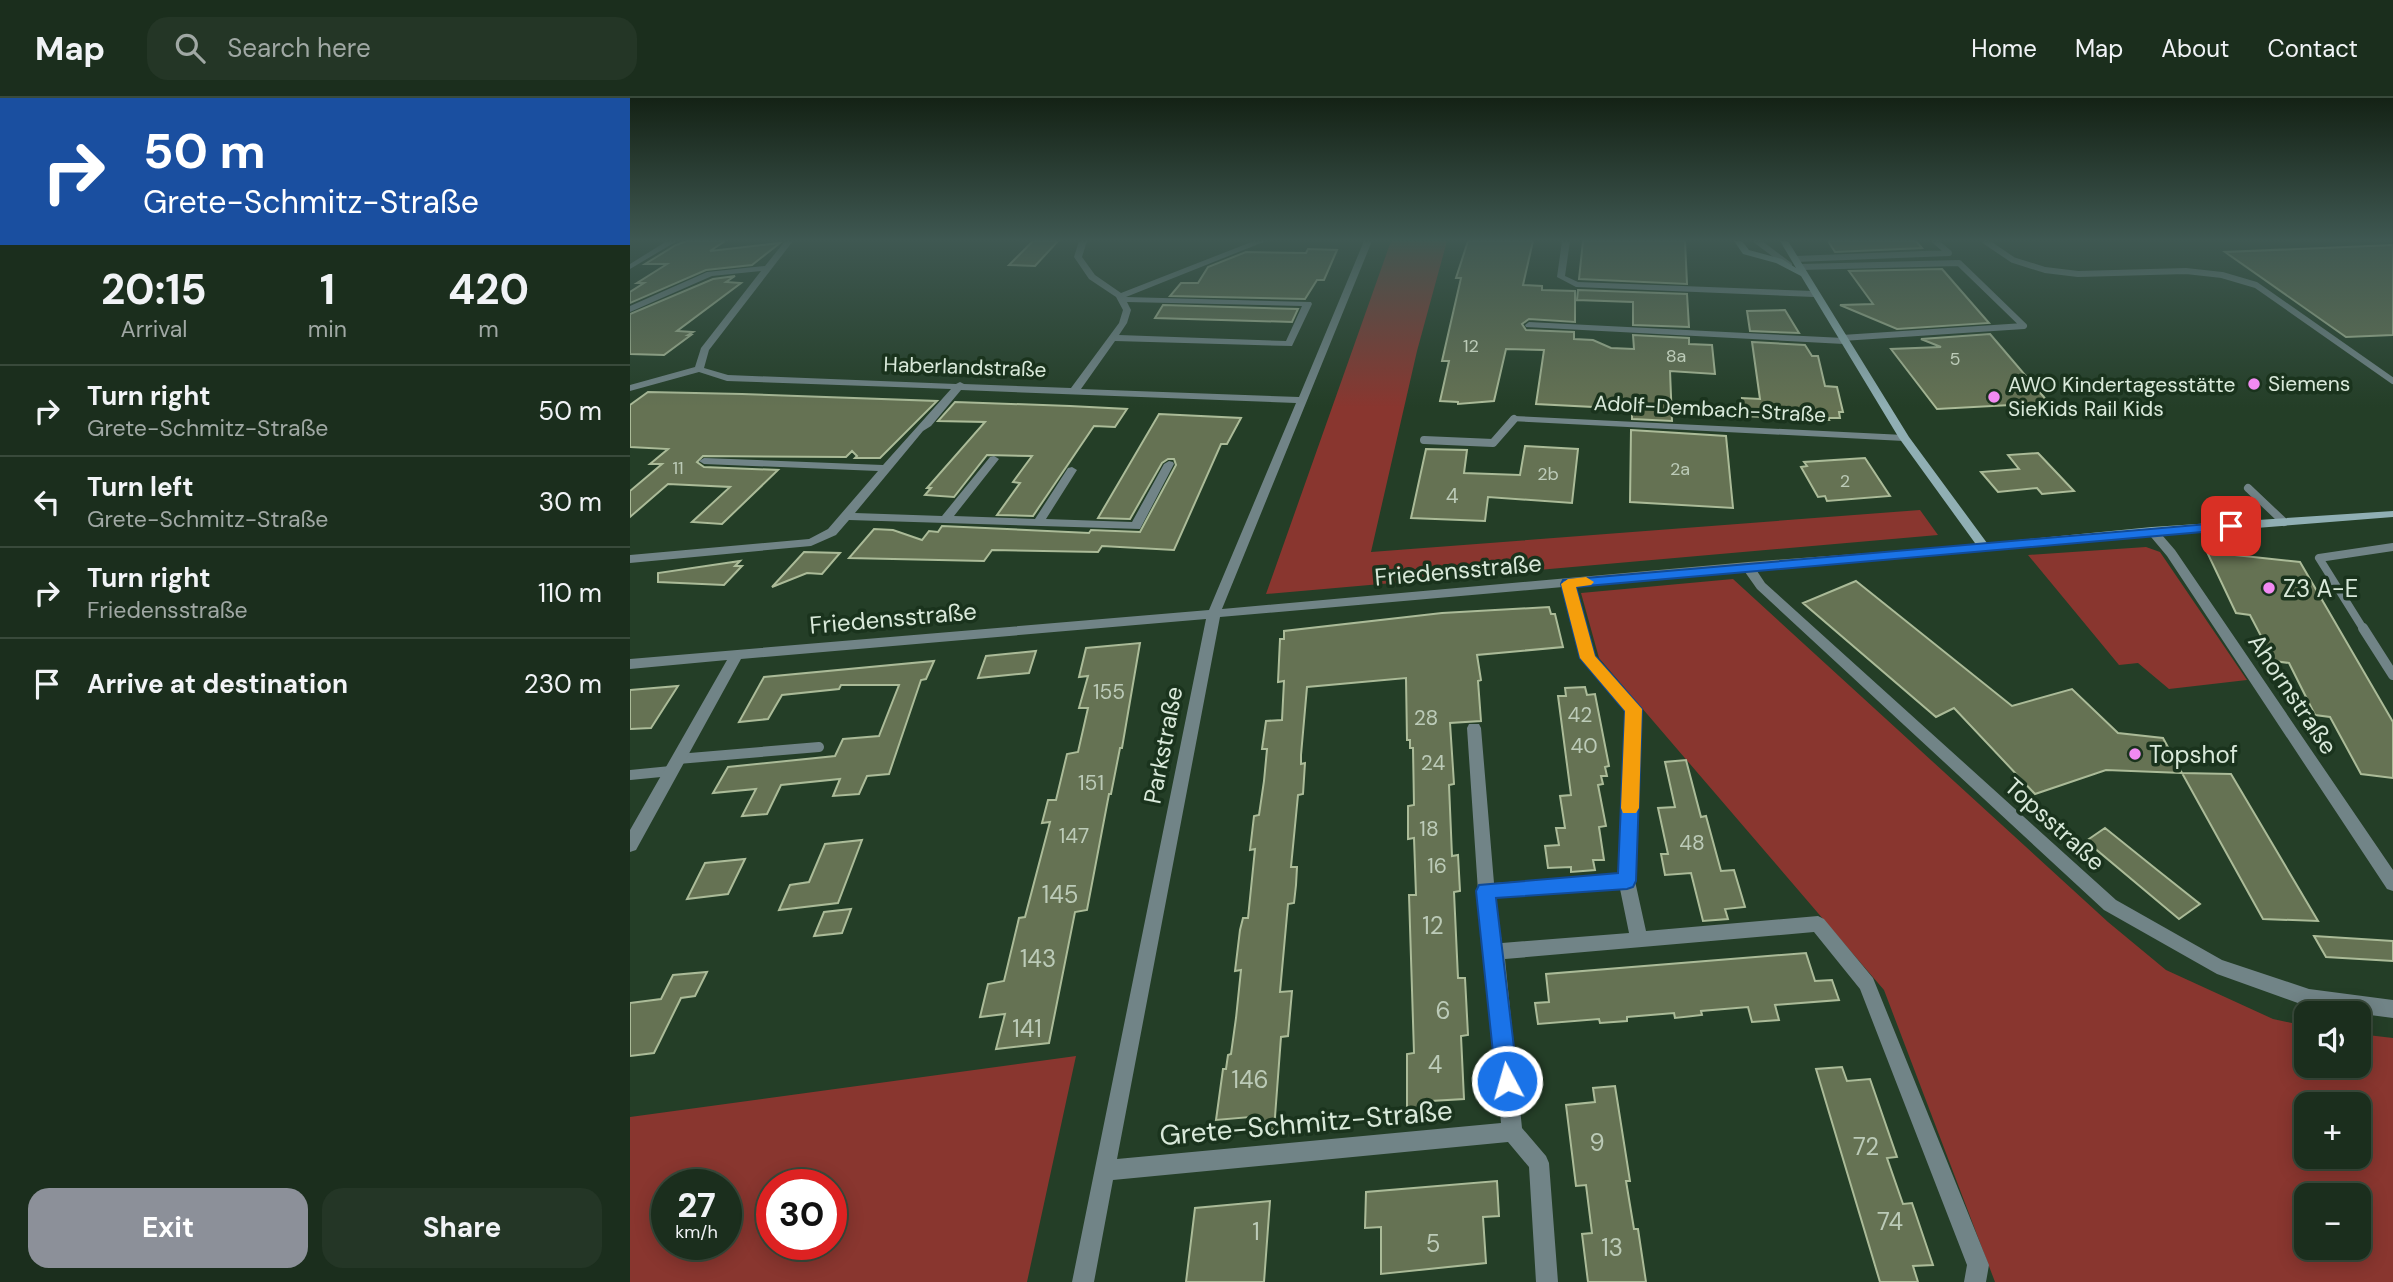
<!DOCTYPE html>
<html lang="en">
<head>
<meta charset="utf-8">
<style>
	:root { --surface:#1b2e1d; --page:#243626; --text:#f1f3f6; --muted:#a0a8a4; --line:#394a3b; --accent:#8c9099 }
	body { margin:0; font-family:"DM Sans",sans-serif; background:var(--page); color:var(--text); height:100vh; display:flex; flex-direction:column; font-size:26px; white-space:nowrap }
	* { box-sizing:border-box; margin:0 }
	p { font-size:23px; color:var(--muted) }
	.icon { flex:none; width:38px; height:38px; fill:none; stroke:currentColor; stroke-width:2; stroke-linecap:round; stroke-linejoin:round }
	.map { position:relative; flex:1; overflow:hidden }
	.side { display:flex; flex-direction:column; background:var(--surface); width:630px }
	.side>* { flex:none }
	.hud { background:#1a4fa0; color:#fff; overflow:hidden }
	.tools { position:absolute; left:1664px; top:903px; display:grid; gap:14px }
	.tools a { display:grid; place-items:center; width:77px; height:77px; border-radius:14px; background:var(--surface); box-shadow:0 4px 18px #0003,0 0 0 2px var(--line); font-size:35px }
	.speed { position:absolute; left:21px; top:1071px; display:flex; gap:14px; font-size:35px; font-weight:700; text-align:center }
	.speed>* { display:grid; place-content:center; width:91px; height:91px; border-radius:50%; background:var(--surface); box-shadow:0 4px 18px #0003,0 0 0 2px var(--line); line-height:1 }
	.speed small { font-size:18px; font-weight:400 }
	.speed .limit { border:10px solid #d22; background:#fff; color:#111 }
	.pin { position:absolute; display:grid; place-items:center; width:60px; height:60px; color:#fff; margin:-30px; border-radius:14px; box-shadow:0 4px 10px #0006 }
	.me { position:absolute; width:77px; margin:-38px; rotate:354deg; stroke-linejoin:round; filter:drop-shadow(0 0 5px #0008) }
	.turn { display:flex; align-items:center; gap:24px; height:147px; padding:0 28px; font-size:32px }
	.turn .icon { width:91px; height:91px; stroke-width:2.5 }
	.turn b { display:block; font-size:49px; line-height:60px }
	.eta { display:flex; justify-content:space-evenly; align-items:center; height:119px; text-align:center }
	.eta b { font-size:42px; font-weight:700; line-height:49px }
	.action { display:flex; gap:14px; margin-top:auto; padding:14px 28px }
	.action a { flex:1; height:80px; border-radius:21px; background:var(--accent); color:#fff; font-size:28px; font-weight:700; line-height:80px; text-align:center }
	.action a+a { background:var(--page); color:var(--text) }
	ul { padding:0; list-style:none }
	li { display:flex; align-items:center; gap:21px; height:91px; padding:0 28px; border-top:2px solid var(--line) }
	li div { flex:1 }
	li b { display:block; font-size:26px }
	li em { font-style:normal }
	header { display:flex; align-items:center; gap:42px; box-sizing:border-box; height:98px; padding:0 35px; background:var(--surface); border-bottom:2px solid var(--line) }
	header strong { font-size:33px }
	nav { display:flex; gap:38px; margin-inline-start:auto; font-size:24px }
	.search { width:490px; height:63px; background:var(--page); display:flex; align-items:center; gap:18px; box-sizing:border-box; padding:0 24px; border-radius:21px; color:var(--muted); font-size:26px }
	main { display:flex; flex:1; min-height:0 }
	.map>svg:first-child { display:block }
</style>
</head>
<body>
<header>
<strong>Map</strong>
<div class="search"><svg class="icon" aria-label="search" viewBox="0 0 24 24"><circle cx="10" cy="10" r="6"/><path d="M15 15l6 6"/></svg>Search here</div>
<nav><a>Home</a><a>Map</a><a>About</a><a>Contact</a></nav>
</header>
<main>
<section class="side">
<div class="hud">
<div class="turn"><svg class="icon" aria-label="right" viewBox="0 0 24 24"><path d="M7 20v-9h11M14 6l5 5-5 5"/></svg><div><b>50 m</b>Grete-Schmitz-Straße</div></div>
</div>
<div class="eta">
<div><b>20:15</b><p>Arrival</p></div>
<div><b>1</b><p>min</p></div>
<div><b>420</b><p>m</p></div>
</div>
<ul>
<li><svg class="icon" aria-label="right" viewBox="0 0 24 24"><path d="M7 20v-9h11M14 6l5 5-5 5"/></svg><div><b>Turn right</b><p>Grete-Schmitz-Straße</p></div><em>50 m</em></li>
<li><svg class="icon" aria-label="left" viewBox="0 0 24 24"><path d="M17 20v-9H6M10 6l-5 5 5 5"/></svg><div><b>Turn left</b><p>Grete-Schmitz-Straße</p></div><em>30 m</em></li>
<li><svg class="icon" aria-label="right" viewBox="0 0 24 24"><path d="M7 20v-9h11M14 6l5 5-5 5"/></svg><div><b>Turn right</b><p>Friedensstraße</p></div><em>110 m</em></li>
<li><svg class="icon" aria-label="arrive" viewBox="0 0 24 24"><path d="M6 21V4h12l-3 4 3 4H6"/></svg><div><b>Arrive at destination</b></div><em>230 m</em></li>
</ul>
<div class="action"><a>Exit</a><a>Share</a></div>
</section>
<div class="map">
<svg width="1763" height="1184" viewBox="0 0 1763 1184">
	<rect width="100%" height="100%" fill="#243e27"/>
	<!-- green -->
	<path fill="#89362f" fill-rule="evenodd" d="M 761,143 L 817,143 L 787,253 L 741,454 L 1290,412 L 1308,437 L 636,496 Z
		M 1516,449 L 1530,454 L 1617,582 L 1539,591 L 1508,565 L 1489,567 L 1398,457 Z
		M 1103,481 L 1478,824 L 1536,872 L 1643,921 L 1676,928 L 1676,968 L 1729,968 L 1729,936 L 1763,940 L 1763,1184 L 1365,1184 L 1254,892 L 969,560 L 951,495 ZM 1676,1006 L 1729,1006 L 1729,1059 L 1676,1059 ZM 1676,1097 L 1729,1097 L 1729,1150 L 1676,1150 Z
		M 446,958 L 397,1184 L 0,1184 L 0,1019 ZM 37,1087 L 96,1087 L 96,1146 L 37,1146 ZM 142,1087 L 201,1087 L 201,1146 L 142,1146 Z"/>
	<!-- building -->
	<path fill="#657253" stroke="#abbb98" stroke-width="2" d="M 57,143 L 95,143 L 80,153 L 150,145 L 122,167 L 76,172 L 0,205 L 0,194 L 14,185 L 7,185 L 37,166 L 15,166 L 46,147 Z
		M 403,143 L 428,143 L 405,168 L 379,167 Z
		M 838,143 L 903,143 L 893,187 L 912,188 L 912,192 L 945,193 L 945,224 L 899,221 L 892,226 L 896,232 L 944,234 L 944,241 L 963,242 L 981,250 L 1004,251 L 1003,237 L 1059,240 L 1059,246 L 1082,247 L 1085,276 L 1040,273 L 1042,323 L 1002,321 L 1002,311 L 906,306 L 914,252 L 876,251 L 864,303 L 828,306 L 828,304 L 810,303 L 819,263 L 812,263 L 831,180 L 826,180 Z
		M 953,143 L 1055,143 L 1057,186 L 949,181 Z
		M 1198,143 L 1286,143 L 1292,150 L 1205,154 Z
		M 1763,147 L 1763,237 L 1716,239 L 1595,154 Z
		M 678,151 L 707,152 L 694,182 L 687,182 L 675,201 L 540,198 L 551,185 L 568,185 L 578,169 L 616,154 L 676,155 Z
		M 1312,171 L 1359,225 L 1267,231 L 1210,207 L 1243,206 L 1219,173 Z
		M 105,178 L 96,184 L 111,185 L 47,233 L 63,234 L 58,237 L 61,237 L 34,257 L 0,256 L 0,216 L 83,181 Z
		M 948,192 L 1057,196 L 1059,229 L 1003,227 L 1003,204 L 947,202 Z
		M 533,207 L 668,211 L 662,224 L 525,220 Z
		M 1155,212 L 1169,235 L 1120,233 L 1117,213 Z
		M 1360,236 L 1419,305 L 1307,311 L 1261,251 L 1311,249 L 1291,241 Z
		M 1122,244 L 1175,247 L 1182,258 L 1188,258 L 1195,288 L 1207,289 L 1213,314 L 1209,314 L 1210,320 L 1198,320 L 1199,322 L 1114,318 L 1112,300 L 1130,301 Z
		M 18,294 L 112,296 L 307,303 L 250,360 L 225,360 L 227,358 L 222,353 L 216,359 L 73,358 L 67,364 L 74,369 L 148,372 L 92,426 L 62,424 L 100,389 L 38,386 L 0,419 L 0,393 L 32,366 L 20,366 L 38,351 L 0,349 L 0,307 Z
		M 325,304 L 440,308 L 497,311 L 485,329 L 464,328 L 403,418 L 367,417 L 390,385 L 383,384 L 402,358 L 357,357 L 324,399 L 295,397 L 301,390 L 297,390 L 355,324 L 308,323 Z
		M 529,316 L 611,320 L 597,346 L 591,346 L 544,452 L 472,448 L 468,454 L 362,452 L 354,463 L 219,460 L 244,431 L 263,432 L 292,442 L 299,433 L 308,434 L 312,428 L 459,435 L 461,432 L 510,434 L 546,367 L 544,361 L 538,361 L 532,365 L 500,421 L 468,420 Z
		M 1001,332 L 1096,338 L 1103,410 L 1000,404 Z
		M 895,348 L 948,351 L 942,405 L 858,399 L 855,423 L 781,420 L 796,351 L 837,352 L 834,375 L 890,377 Z
		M 1408,355 L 1444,393 L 1412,396 L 1407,390 L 1368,394 L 1351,374 L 1389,371 L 1378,357 Z
		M 1235,360 L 1260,398 L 1197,403 L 1195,398 L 1188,399 L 1171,369 L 1177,368 L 1174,364 Z
		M 174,454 L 210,455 L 192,476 L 177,475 L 142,489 Z
		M 1577,454 L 1670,464 L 1763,624 L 1763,680 L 1731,676 L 1700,619 L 1685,617 L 1659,565 L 1644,563 L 1620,517 L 1606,515 Z
		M 110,463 L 105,468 L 112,468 L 94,487 L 28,484 L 28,475 Z
		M 1226,483 L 1382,608 L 1442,591 L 1488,635 L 1533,640 L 1552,675 L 1601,676 L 1688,823 L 1633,821 L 1552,675 L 1476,672 L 1405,696 L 1324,610 L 1306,619 L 1173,505 Z
		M 919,509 L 921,516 L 925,516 L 933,549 L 847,557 L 851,582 L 848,583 L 851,623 L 820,625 L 824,686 L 819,687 L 822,758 L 828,757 L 830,793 L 824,794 L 828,880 L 835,880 L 838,937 L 831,938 L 834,1001 L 801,1003 L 802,1019 L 777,1021 L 777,956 L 784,955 L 779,797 L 786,797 L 784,740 L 778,741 L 778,708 L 784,707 L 783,650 L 780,650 L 780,642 L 777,642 L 776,580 L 677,589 L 671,657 L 671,666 L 675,665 L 673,696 L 668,697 L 661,769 L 667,769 L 666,787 L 664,805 L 658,806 L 650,894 L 662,893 L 658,938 L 651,939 L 644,1032 L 619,1034 L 620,1019 L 586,1022 L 593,971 L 596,971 L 598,957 L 601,956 L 606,920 L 611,872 L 605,873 L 610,832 L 613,820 L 618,820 L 625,751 L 620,752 L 624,718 L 629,717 L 634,683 L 637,651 L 632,651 L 636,623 L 652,622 L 654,583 L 648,584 L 650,541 L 654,541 L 654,533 L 812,515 Z
		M 510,545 L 492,650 L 490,650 L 481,696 L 479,696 L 457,812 L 445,814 L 419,945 L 366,951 L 375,916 L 350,919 L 358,886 L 374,883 L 389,820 L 395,819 L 420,724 L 412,725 L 418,702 L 426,702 L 437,656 L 448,654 L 458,610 L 449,610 L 458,578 L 449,579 L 456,550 Z
		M 406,553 L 399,575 L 348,580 L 356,558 Z
		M 304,563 L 296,581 L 291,582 L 259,676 L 237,678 L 229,696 L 203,698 L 210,681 L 151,687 L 137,716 L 112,718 L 126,691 L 83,695 L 98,669 L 205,658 L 213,641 L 249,638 L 269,587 L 211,587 L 209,591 L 152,597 L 138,621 L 109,624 L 134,579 Z
		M 48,588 L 21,630 L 0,631 L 0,592 Z
		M 955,589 L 957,597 L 965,596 L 979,668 L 975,669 L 977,678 L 971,678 L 973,686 L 968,687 L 976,728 L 969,729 L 974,762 L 963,762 L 965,772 L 941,774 L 941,769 L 918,770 L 915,748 L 929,747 L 926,730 L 935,730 L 930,698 L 941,697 L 928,598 L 936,598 L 935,590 Z
		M 1056,662 L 1071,719 L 1076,718 L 1091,773 L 1104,772 L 1115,809 L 1095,811 L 1098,821 L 1073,823 L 1061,775 L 1035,777 L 1031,756 L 1038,756 L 1028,710 L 1045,709 L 1035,664 Z
		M 1475,730 L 1526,771 L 1570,806 L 1549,821 L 1456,743 Z
		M 232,742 L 208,805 L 149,812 L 160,787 L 179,784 L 195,746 Z
		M 115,761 L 98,796 L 57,801 L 75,765 Z
		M 221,811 L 212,835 L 184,838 L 194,814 Z
		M 1684,838 L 1763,843 L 1763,863 L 1696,859 Z
		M 1176,855 L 1185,883 L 1202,882 L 1209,902 L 1145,907 L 1149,922 L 1122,924 L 1118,909 L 1071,913 L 1072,917 L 1045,920 L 1044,915 L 997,919 L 997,923 L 970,925 L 969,921 L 908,926 L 905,905 L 919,904 L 916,876 Z
		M 77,874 L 65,898 L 51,900 L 24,955 L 0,958 L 0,905 L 31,901 L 43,877 Z
		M 1212,969 L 1217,983 L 1240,981 L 1267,1059 L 1257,1060 L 1273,1106 L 1282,1105 L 1303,1167 L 1283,1168 L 1288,1184 L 1250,1184 L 1186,971 Z
		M 985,988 L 1000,1083 L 996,1083 L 1004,1131 L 1008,1131 L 1016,1184 L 958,1184 L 952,1136 L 962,1135 L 956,1087 L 946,1088 L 936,1007 L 965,1004 L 963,990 Z
		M 867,1083 L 869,1118 L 853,1119 L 856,1165 L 751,1176 L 751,1129 L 735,1130 L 736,1094 Z
		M 640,1103 L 634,1184 L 556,1184 L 565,1110 Z"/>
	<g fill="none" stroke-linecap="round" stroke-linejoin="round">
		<!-- lane-far2 -->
		<path stroke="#718487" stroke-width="6" d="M 1127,143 L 1159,167
			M 1355,143 L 1383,162 L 1415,172 L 1448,176 L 1556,173 L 1592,177 L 1626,187 L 1763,283
			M 1165,161 L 1319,155 L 1305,143
			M 1170,169 L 1329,165 L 1394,228 L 1212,240"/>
		<!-- lane-far1 -->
		<path stroke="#718487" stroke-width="8" d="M 794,342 L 863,345 L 884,321
			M 1618,390 L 1654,424
			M 1734,532 L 1689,460 L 1763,449"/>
		<!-- lane -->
		<path stroke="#718487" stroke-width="10" d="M 1733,530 L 1763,577
			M 48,661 L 189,649
			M 0,677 L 41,673"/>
		<!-- street -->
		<path fill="#718487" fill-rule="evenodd" d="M 37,143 L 47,143 L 0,171 L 0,166 Z
			M 155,143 L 163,143 L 79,252 L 74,270 L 98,277 L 326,286 L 330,284 L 334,286 L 441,290 L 489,225 L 493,212 L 486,199 L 459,181 L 444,159 L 449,143 L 457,143 L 452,159 L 465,177 L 491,195 L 624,143 L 636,143 L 496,199 L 681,204 L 682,206 L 662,248 L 485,243 L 451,291 L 669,299 L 734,143 L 742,143 L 592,511 L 1118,464 L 1358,446 L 1360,449 L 1358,452 L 1354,453 L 1127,473 L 1135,485 L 1486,802 L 1592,862 L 1679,891 L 1763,902 L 1763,920 L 1679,909 L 1587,876 L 1474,812 L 1127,491 L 1115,474 L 945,488 L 964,558 L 1011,611 L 1005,783 L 1016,833 L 1188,818 L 1194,821 L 1243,880 L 1359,1167 L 1356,1184 L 1334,1184 L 1337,1167 L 1230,891 L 1184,834 L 875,861 L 892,1030 L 916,1058 L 919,1065 L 928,1184 L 906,1184 L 899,1069 L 878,1044 L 483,1082 L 464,1184 L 442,1184 L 576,521 L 111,561 L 6,752 L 0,754 L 0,732 L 97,562 L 0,571 L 0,561 L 579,512 L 666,305 L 331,292 L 301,328 L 293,333 L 225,415 L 312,418 L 360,359 L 364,358 L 369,361 L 324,418 L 405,421 L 438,370 L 442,369 L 447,372 L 416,421 L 502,424 L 534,366 L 539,363 L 543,364 L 544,366 L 510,431 L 219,422 L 206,437 L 181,448 L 0,465 L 0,457 L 179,441 L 198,431 L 248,373 L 74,366 L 69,363 L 74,360 L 253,367 L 321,291 L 97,283 L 69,274 L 0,293 L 0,287 L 65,269 L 71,250 L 131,173 L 82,178 L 0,214 L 0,208 L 77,174 L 135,168 ZM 497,204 L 672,208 L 656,243 L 489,237 L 497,225 L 501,212 ZM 933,489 L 951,560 L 997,612 L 989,776 L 864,785 L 851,630 L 849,626 L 839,626 L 837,630 L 848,793 L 856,854 L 871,1025 L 487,1061 L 590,519 ZM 990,791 L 999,835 L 872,845 L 865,800 Z
			M 932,143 L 940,143 L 935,178 L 948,184 L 1184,193 L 1188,196 L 1184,199 L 946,189 L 927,179 Z
			M 899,224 L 1214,240 L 1219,243 L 1214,246 L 896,229 L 895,227 Z
			M 884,318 L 1274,337 L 1279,340 L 1274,343 L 880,323 L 879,321 Z
			M 1522,429 L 1526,430 L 1545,452 L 1763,772 L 1763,793 L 1757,791 L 1537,458 L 1516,433 Z"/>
		<!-- secondary -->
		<path fill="#90afb4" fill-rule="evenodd" d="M 1104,143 L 1112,143 L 1119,152 L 1152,161 L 1166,170 L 1150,143 L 1158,143 L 1279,339 L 1357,445 L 1522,429 L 1763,413 L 1763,419 L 1350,452 L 1269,340 L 1171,178 L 1146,165 L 1113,156 Z"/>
	</g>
	<!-- sky -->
	<linearGradient id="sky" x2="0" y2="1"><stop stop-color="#142215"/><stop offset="0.46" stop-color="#3f5852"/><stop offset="1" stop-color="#3f5852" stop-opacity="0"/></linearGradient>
	<rect width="1763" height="309" fill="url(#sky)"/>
	<!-- route -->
	<path fill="#1a73e8" stroke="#114b97" stroke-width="2" d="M 1601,424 L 1606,425 L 1606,431 L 946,489 L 965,558 L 1012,611 L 1006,783 L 1003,789 L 997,791 L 866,800 L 888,983 L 885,991 L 877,994 L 869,991 L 866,983 L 846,793 L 849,787 L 988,775 L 995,613 L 950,560 L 931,486 L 933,482 Z"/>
	<!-- slow -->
	<path fill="#f59e0b" d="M 956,479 L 964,484 L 961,487 L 946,489 L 965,558 L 1012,611 L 1009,710 L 1006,715 L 993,715 L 991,710 L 995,613 L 950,560 L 931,486 L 938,481 Z"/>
	<!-- markers -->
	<g fill="#f28af2" stroke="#1a331d" stroke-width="2.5">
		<circle cx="1624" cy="286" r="7"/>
		<circle cx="1364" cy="299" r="7"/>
		<circle cx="1639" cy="490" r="7"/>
		<circle cx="1505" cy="656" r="7"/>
	</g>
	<g text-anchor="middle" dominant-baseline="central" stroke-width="7" stroke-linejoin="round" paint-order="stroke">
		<!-- far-number labels -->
		<g font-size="18" fill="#bccbb8">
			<text x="841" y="248">12</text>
			<text x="1046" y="258">8a</text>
			<text x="1325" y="261">5</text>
			<text x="48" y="370">11</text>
			<text x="1050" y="371">2a</text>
			<text x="918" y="376">2b</text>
			<text x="1215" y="383">2</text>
		</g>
		<!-- far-street labels -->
		<g font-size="21" fill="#d9e9da" stroke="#1a331d">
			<text transform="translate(335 269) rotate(2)">Haberlandstraße</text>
			<text transform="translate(1080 311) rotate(3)">Adolf-Dembach-Straße</text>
		</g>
		<!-- far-poi labels -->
		<g font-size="21" fill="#d9e9da" stroke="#1a331d" text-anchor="start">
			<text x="1638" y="286">Siemens</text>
			<text x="1378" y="287">AWO Kindertagesstätte<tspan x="1378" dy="24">SieKids Rail Kids</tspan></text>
		</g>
		<!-- number labels -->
		<g font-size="21" fill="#bccbb8">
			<text x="822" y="398">4</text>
			<text x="479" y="594">155</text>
			<text x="950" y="617">42</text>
			<text x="796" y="620">28</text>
			<text x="954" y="648">40</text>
			<text x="803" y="665">24</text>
			<text x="461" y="685">151</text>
			<text x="799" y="731">18</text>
			<text x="444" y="738">147</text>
			<text x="1062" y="745">48</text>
			<text x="807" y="768">16</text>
		</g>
		<!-- street labels -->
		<g font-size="24" fill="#d9e9da" stroke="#1a331d">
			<text transform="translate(828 472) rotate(-5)">Friedensstraße</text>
			<text transform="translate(263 520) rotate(-5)">Friedensstraße</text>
			<text transform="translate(1663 596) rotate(56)">Ahornstraße</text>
			<text transform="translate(533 647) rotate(-79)">Parkstraße</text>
			<text transform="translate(1425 726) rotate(42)">Topsstraße</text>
		</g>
		<!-- poi labels -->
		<g font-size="24" fill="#d9e9da" stroke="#1a331d" text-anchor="start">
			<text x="1653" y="490">Z3 A-E</text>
			<text x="1519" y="656">Topshof</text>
		</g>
		<!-- near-number labels -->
		<g font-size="24" fill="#bccbb8">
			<text x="430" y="796">145</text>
			<text x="803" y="827">12</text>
			<text x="408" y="860">143</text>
			<text x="813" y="912">6</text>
			<text x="397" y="930">141</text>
			<text x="805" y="966">4</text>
			<text x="620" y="981">146</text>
			<text x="967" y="1044">9</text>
			<text x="1236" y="1048">72</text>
			<text x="1260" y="1123">74</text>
			<text x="626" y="1133">1</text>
			<text x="803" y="1145">5</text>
			<text x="982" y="1149">13</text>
		</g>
		<!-- near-street labels -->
		<g font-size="28" fill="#d9e9da" stroke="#1a331d">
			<text transform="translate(676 1025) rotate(-5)">Grete-Schmitz-Straße</text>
		</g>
	</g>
</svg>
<div class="tools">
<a><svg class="icon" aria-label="sound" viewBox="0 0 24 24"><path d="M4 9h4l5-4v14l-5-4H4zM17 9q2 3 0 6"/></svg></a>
<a>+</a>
<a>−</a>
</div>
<div class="speed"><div>27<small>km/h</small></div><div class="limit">30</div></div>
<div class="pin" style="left:1601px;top:428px;background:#d93025"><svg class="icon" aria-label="arrive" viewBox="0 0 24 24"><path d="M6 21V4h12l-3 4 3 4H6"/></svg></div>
<svg class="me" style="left:877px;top:983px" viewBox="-20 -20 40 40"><circle r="17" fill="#1a73e8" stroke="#fff" stroke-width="3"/><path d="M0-11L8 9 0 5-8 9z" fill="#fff"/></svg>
</div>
</main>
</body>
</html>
